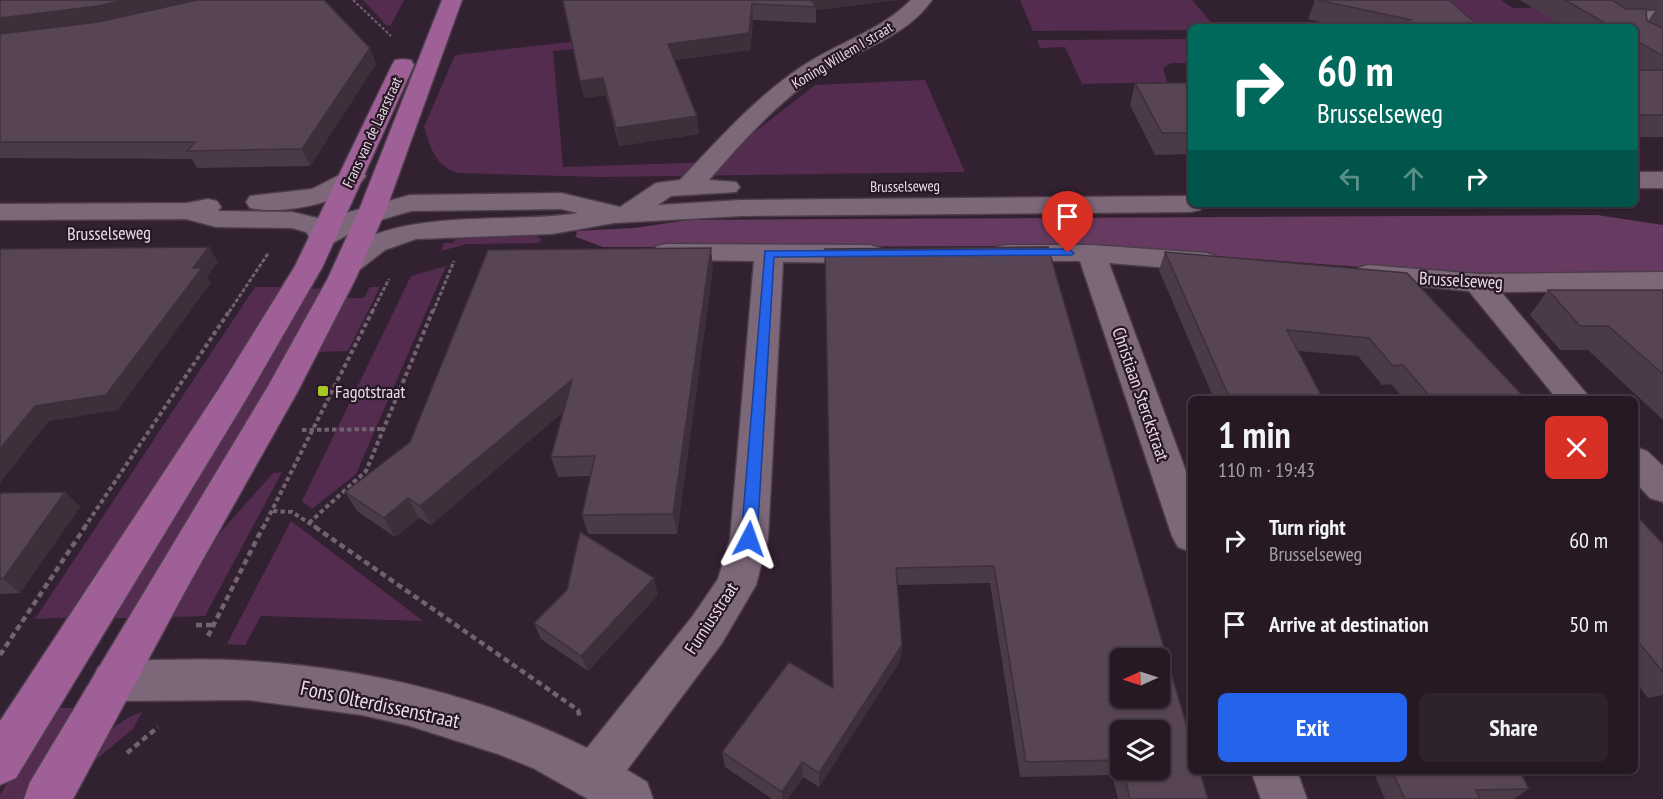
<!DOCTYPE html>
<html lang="en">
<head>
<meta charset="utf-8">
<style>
	:root { --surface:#261924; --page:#2e222c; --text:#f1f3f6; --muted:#a4a0a6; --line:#423841; --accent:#2563eb }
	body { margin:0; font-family:"PT Sans Narrow",sans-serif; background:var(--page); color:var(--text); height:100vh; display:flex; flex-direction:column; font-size:22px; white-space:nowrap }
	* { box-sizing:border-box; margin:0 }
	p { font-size:20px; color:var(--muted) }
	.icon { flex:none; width:33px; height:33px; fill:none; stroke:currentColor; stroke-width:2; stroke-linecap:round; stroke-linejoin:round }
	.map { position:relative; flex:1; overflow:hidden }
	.details { position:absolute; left:1188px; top:396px; width:450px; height:378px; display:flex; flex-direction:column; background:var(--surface); border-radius:9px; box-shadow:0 2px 4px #0004,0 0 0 2px var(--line) }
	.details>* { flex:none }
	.banner { position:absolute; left:1188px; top:24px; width:450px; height:183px; border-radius:9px; box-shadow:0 2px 4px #0004,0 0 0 2px var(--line); background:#00695c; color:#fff; overflow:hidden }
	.needle { width:39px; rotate:267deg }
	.buttons { position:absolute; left:1110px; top:648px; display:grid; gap:12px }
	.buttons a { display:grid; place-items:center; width:60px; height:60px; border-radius:9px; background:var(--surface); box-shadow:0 2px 4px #0004,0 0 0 2px var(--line); font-size:30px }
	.pin { position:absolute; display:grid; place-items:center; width:51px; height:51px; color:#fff; margin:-62px -26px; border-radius:50% 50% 50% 0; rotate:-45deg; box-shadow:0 0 6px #0007 }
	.pin .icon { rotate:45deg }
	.me { position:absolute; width:66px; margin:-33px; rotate:4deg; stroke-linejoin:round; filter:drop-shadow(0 0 4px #0008) }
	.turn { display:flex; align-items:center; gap:21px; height:126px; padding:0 30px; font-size:27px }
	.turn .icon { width:78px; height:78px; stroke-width:2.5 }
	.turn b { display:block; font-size:42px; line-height:51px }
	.lanes { display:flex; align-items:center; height:57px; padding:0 30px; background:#0003; justify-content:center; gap:30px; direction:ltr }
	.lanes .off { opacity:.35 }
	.round { display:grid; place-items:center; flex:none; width:63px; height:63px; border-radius:9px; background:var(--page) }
	.overview { display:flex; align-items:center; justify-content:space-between; height:102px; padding:0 30px }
	h1 { font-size:36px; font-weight:800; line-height:45px }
	.cta { display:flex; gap:12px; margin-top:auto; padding:12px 30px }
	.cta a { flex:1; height:69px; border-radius:9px; background:var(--accent); color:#fff; font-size:24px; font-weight:800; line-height:69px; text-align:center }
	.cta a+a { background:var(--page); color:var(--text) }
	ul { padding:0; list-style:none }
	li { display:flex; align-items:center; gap:18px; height:84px; padding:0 30px }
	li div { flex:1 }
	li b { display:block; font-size:22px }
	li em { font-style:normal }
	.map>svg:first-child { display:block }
</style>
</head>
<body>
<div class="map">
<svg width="1663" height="799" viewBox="0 0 1663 799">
	<rect width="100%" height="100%" fill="#322130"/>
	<!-- green -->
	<path fill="#542c4f" d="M 363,0 L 404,0 L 391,25 L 387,26 Z
		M 1020,0 L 1192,0 L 1215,27 L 1191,27 L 1191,30 L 1033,31 Z
		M 1374,0 L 1501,0 L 1513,8 L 1548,7 L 1599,27 L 1421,27 Z
		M 742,23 L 744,30 L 553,51 L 563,167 L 716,162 L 815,85 L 925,80 L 965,172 L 600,177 L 458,173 C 435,166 431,148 424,127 L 455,55 Z
		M 1191,39 L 1191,63 L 1171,63 L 1163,68 L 1167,82 L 1082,84 L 1065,47 L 1040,48 L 1037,40 Z
		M 534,234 L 541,239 L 539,243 L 467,244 L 441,251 L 444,243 L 453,243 L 457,236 Z
		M 446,266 L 356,474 L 312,509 L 302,501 L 411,276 Z
		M 255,287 L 287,287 L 77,617 L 35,619 Z
		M 370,287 L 380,287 L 348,351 L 317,352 L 344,298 L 364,298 Z
		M 326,288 L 130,618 L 108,618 L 250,394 L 309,289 Z
		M 282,472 L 205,616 L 170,617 L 201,554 L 273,473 Z
		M 291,521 L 423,621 L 261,616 L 245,645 L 227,644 Z
		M 52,708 L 79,708 L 26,799 L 0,799 L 0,795 Z
		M 142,712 L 133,729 L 93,762 L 73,799 L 61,799 C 84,764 100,726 142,712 Z"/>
	<!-- forest -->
	<path fill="#673b61" d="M 1597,215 L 1663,225 L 1663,273 L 1469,275 L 1075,246 L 603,247 L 576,237 L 577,231 L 634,228 L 689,220 Z"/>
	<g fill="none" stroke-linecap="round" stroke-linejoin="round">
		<!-- minor casing -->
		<g stroke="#4b3d4a" stroke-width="3">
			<path id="minor" d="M 911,0 L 932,0 C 906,38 854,51 818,75 C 776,104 742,142 709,180 L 736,182 L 740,187 L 736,192 L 671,196 L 658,205 L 741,200 L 1191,196 L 1191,204 L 1204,204 L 1200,210 L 1191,212 L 741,216 L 614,223 L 552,234 L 416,239 L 385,250 L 358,271 L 348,274 L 338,271 L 334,265 C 375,204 512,225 578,213 L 561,209 L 411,211 L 367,224 L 333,243 L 323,245 L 313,243 L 306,232 L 292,228 L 216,227 L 186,219 L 0,220 L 0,204 L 187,203 L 208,199 L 217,201 L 221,207 L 218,211 L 292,212 L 326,220 L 328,223 L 349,212 L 410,195 L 561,193 L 620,207 L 656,183 L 680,180 C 718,140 755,98 801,67 C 837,43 880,31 911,0 Z
				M 1663,10 L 1663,22 L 1617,26 L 1610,24 L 1607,20 L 1610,16 L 1617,14 Z
				M 353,168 L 362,171 L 366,176 C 347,204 281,215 250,208 L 246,202 L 250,196 L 312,189 Z
				M 1635,172 L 1663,172 L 1663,188 L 1635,188 Z
				M 667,244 L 870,245 L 880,248 L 884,254 L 880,260 L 870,263 L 783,262 L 768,539 L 756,585 L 722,643 L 627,770 L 647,782 L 653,799 L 588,799 L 533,768 L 498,754 L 410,726 L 362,715 L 249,700 L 113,701 L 98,695 L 92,681 L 98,667 L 113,661 C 159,660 204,658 250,661 C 366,668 483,696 587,748 L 692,617 L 718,579 L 730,539 L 754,261 L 667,260 L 657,258 L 653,252 L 657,246 Z
				M 1006,245 L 1091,245 L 1206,253 L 1216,256 L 1220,262 L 1216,268 L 1206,271 L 1109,263 L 1191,485 L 1191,552 L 1178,547 L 1172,536 L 1080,261 L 1006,261 L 996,259 L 992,253 L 996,247 Z
				M 1368,265 L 1478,274 L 1663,272 L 1663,290 L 1501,292 L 1591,399 L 1557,399 L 1469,291 L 1358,280 L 1354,274 L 1358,268 Z
				M 1635,447 L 1647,451 L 1663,466 L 1663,502 L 1650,498 L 1635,482 Z
				M 1251,771 L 1297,771 L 1307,799 L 1261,799 Z"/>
		</g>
		<!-- major casing -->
		<g stroke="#4b3d4a" stroke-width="3">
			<path id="major" d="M 442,0 L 462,0 L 386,210 L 356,278 L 298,391 L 188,586 L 73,799 L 24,799 L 30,782 L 268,386 L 328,278 L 359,210 Z
				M 403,59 L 411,60 L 414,65 L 323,266 L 244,403 L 16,778 L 0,785 L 0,721 L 220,387 L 295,266 L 392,65 L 395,60 Z"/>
		</g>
		<!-- path-far3 -->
		<path stroke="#736371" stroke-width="2" stroke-dasharray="3 2" stroke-linecap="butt" d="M 353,0 L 391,36"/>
		<!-- path-far2 -->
		<path stroke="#736371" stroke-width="3" stroke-dasharray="4 2" stroke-linecap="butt" d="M 229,312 L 269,252
			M 372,312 L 389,279
			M 433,312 L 454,261"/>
		<!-- path-far1 -->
		<path stroke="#736371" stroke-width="4" stroke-dasharray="4.5 3" stroke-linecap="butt" d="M 302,430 L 384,429
			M 273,511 L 292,512 L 317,528
			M 309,523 L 366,471 L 433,310
			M 84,528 L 230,310
			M 263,528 L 373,310"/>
		<!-- path -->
		<path stroke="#736371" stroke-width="4.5" stroke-dasharray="6 4" stroke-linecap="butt" d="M 315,527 L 578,710 L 580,719
			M 196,625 L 214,625
			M 208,636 L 263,527
			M 0,655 L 85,527
			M 127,753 L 158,727"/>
		<!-- minor -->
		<use href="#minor" fill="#7d6879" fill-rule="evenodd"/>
		<!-- major -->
		<use href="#major" fill="#9e6097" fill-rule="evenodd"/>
	</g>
	<!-- wall -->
	<path fill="#4b3a48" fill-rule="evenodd" d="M 0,0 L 370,48 L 376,64 L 310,166 L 197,168 L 192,159 L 0,158 Z
		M 562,0 L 896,0 L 816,10 L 816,23 L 753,20 L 750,50 L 674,60 L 699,134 L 619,146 L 606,95 L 584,98 Z
		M 1315,0 L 1449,0 L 1480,27 L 1341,27 L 1308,19 Z
		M 1520,0 L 1663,0 L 1663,137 L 1635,137 L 1635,70 L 1638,70 L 1635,68 L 1635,27 L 1565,27 ZM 1656,9 L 1648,21 L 1647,21 L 1646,10 Z
		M 1135,83 L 1191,83 L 1191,154 L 1155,155 L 1130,105 Z
		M 825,249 L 1208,799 L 1118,799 L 1112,775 L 1020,777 L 990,583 L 897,585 L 902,645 L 900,661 L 819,787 L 803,777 L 788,799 L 772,799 L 725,767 L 722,752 L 833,688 ZM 1120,730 L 1160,770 L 1120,770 Z
		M 1165,252 L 1526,399 L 1404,399 L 1391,384 L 1382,385 L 1358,356 L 1298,351 L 1323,399 L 1214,399 L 1159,270 Z
		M 713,268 L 677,534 L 588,534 L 582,515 L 590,476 L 558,477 L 551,457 L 563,412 L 431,525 L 419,518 L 395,537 L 357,511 L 345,492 Z
		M 1548,290 L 1663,290 L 1663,420 L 1588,350 L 1560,350 L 1530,315 Z
		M 65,492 L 80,507 L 20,593 L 0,594 L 0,493 Z
		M 1635,514 L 1663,544 L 1663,695 L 1648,698 L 1635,681 Z
		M 567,590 L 658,595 L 588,671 L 541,639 L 534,623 Z
		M 1373,771 L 1520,771 L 1529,789 L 1514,799 L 1385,799 Z"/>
	<!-- shaded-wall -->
	<path fill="#3d303b" d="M 124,0 L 201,0 L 107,21 L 0,35 L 0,18 Z
		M 808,0 L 896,0 L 816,10 L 816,7 Z
		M 752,4 L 753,20 L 750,50 L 670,61 L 668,44 Z
		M 370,48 L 376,64 L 310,166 L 302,149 Z
		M 603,78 L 606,95 L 584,98 L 580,81 Z
		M 697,116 L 699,134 L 619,146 L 616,128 Z
		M 209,247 L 218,262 L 207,277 L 211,283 L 118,410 L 49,421 L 0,483 L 0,449 L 35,406 Z
		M 711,248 L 713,268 L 677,534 L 673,514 Z
		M 572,380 L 578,399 L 431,525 L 420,506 Z
		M 65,492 L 80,507 L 20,593 L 3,579 Z
		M 408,498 L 419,518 L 395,537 L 384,518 Z
		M 654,578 L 658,595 L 588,671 L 581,656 Z
		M 902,645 L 900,661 L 819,787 L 819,773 Z
		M 802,762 L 803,777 L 788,799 L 782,799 L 782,792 Z"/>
	<!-- building -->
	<path fill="#574454" stroke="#3d303b" stroke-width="1.5" fill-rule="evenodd" d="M 0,0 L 124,0 L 98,6 L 0,18 Z
		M 197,0 L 324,0 L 370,48 L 302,149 L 187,151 L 195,142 L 0,142 L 0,34 L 98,22 Z
		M 563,0 L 811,0 L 816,7 L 752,4 L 749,33 L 668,44 L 697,116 L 616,128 L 603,78 L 580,81 Z
		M 1318,0 L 1449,0 L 1480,27 L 1389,27 L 1411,20 Z
		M 1565,0 L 1612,0 L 1626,9 L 1646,9 L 1647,21 L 1663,28 L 1663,56 L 1635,40 L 1635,27 L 1612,27 Z
		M 1635,70 L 1663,70 L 1663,115 L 1635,115 Z
		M 1135,83 L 1191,83 L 1191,133 L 1162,133 Z
		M 209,247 L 193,268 L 202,268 L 106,395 L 35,406 L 0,449 L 0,249 Z
		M 1048,247 L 1191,741 L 1191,771 L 1200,771 L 1208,799 L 1130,799 L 1123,770 L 1160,770 L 1160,730 L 1120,730 L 1120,760 L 1026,762 L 994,566 L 896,568 L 902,645 L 819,773 L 802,762 L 782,792 L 722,752 L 789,662 L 833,688 L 825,249 ZM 1120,658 L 1160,658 L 1160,698 L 1120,698 Z
		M 711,248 L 673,514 L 582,515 L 595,456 L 551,457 L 572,380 L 420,506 L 408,498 L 384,518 L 345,492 L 410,442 L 488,250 Z
		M 1165,252 L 1407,273 L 1526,399 L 1432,399 L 1403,365 L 1393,366 L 1369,338 L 1287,330 L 1323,399 L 1230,399 Z
		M 1548,290 L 1663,290 L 1663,374 L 1608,326 L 1580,326 Z
		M 65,492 L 3,579 L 0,579 L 0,493 Z
		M 1635,514 L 1663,544 L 1663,672 L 1635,638 Z
		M 580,532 L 654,578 L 581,656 L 534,623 L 567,590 Z
		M 1392,771 L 1520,771 L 1529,789 L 1476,790 L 1480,799 L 1405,799 Z"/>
	<!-- route -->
	<path fill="#2563eb" stroke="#184099" stroke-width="1.5" d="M 1068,249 L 1074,253 L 1072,255 L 774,257 L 757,539 L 755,543 L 744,543 L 741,539 L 765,251 Z"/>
	<!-- markers -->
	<rect fill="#a6c821" stroke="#281826" stroke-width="2" x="317" y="385" width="12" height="12" rx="3"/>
	<g text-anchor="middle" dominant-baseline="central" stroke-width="4.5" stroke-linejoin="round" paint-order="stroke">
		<!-- far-street labels -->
		<g font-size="15" fill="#e9dde7" stroke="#281826">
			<text transform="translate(842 55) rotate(-31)">Koning Willem I straat</text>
			<text transform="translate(372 132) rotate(-65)">Frans van de Laarstraat</text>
			<text transform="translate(905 186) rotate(-1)">Brusselseweg</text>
		</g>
		<!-- street labels -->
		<g font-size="18" fill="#e9dde7" stroke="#281826">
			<text transform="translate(109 233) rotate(-1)">Brusselseweg</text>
			<text transform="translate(1461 280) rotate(3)">Brusselseweg</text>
			<text transform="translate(1141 394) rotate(71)">Christiaan Sterckstraat</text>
			<text transform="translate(711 618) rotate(-57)">Furniusstraat</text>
		</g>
		<!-- poi labels -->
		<g font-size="18" fill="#e9dde7" stroke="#281826" text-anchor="start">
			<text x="335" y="391">Fagotstraat</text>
		</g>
		<!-- near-street labels -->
		<g font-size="21" fill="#e9dde7" stroke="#281826">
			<text transform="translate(380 704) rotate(12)">Fons Olterdissenstraat</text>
		</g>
	</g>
</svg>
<div class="buttons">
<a><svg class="needle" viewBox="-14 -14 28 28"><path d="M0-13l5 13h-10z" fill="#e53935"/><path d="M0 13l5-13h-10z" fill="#a4a0a6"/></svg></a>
<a><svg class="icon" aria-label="layers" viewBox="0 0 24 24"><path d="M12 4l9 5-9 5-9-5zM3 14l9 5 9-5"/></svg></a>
</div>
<div class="pin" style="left:1068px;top:253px;background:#d93025"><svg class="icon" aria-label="arrive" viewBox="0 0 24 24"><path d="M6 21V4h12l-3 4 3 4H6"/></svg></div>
<svg class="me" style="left:749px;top:539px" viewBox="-20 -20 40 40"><path d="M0-17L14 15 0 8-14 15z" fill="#2563eb" stroke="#fff" stroke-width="4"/></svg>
<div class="banner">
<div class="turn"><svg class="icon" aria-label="right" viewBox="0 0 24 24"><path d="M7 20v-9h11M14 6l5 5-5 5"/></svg><div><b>60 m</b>Brusselseweg</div></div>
<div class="lanes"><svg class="icon off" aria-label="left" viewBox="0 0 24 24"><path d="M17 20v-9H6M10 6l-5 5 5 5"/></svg><svg class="icon off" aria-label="ahead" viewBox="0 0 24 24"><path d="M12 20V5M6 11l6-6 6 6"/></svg><svg class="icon" aria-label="right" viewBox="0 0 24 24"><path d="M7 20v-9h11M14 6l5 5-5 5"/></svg></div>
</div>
<section class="details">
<div class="overview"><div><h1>1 min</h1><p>110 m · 19:43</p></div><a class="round" style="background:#d93025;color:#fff"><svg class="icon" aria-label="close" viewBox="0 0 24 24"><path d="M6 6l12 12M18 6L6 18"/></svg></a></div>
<ul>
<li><svg class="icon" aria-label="right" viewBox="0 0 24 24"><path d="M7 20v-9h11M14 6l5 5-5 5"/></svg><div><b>Turn right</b><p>Brusselseweg</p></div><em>60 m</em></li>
<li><svg class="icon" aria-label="arrive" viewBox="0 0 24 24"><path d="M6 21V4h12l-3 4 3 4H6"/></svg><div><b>Arrive at destination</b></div><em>50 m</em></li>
</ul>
<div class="cta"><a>Exit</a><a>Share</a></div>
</section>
</div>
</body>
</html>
